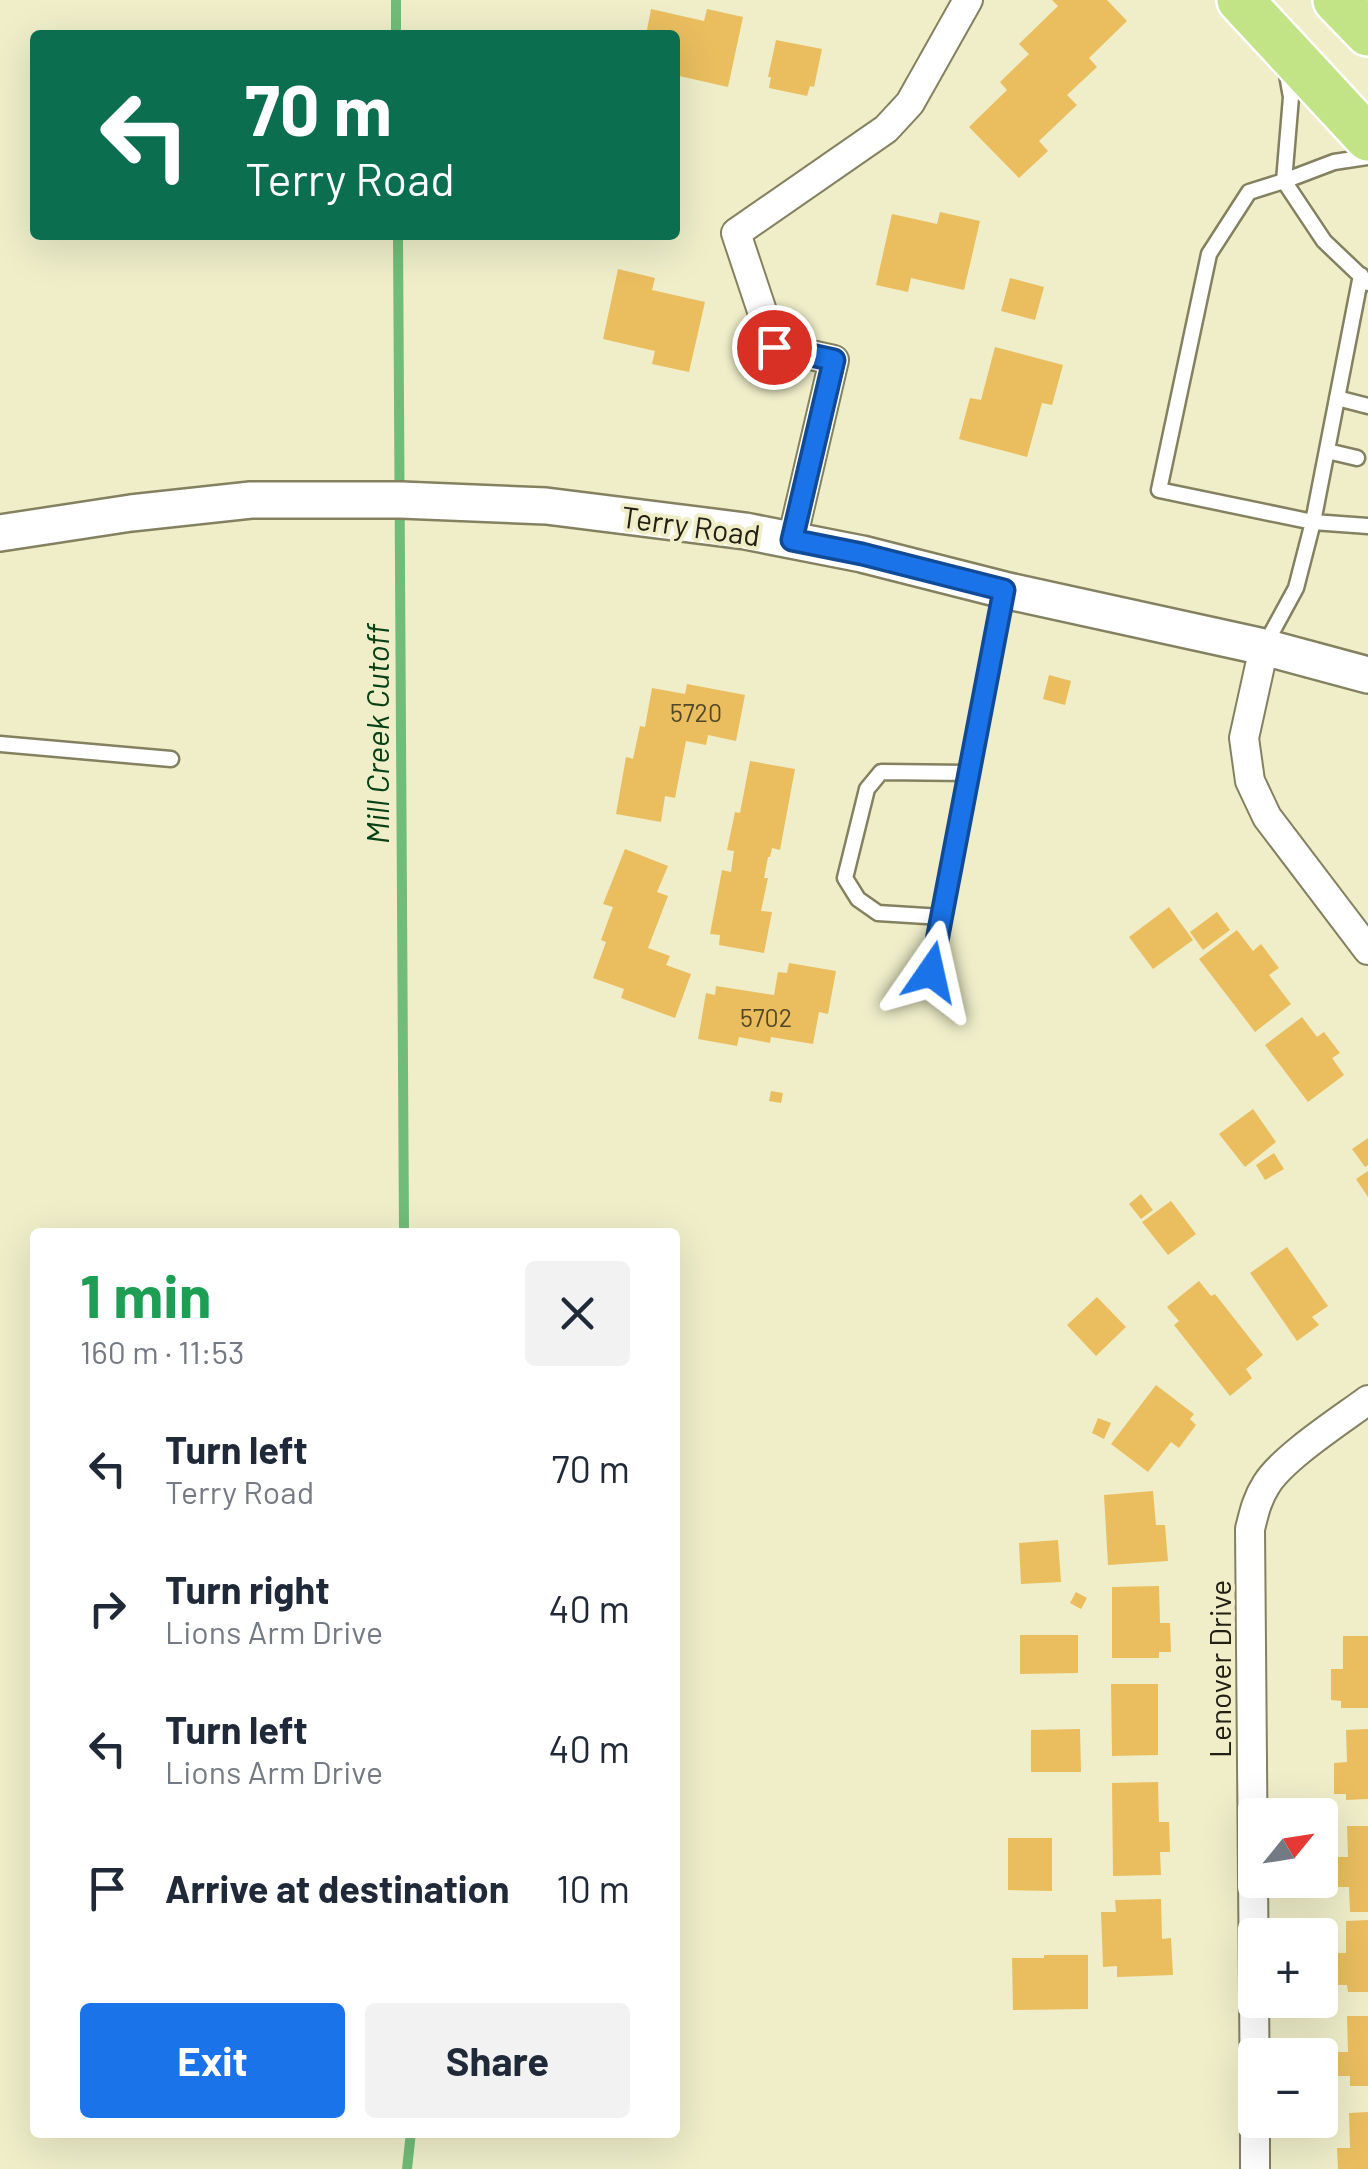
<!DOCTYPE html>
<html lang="en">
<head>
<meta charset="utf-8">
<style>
	:root { --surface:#fff; --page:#f2f2f3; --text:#1f2937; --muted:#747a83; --accent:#1a73e8 }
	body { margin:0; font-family:Barlow,sans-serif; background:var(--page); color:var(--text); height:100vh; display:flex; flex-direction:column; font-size:38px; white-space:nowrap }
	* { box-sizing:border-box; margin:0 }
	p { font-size:32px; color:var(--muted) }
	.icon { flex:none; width:55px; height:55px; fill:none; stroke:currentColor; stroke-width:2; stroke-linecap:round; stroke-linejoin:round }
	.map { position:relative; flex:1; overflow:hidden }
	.panel { position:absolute; left:30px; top:1228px; width:650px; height:910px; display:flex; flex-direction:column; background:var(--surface); border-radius:10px; box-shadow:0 10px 40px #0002 }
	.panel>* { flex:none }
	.banner { position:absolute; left:30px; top:30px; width:650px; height:210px; border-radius:10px; box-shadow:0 10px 40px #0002; background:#0b6e4f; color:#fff; overflow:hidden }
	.needle { width:65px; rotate:60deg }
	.buttons { position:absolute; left:1238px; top:1798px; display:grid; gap:20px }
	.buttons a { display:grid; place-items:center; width:100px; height:100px; border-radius:10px; background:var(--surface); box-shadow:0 10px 40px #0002; font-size:50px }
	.pin { position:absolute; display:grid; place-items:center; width:85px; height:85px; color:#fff; margin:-42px; border:5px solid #fff; border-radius:50%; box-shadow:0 2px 10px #0007 }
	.me { position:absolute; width:110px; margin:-55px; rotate:11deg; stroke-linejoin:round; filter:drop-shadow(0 0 8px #0008) }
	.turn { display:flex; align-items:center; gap:35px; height:210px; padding:0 50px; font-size:45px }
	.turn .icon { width:130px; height:130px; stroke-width:2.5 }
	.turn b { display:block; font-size:70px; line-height:85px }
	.round { display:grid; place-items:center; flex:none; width:105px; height:105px; border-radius:10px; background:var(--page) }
	.overview { display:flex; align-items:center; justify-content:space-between; height:170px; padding:0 50px }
	h1 { font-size:60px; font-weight:700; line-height:75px; color:#1e9e55 }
	.action { display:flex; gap:20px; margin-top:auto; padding:20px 50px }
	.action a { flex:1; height:115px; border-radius:10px; background:var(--accent); color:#fff; font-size:40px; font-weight:700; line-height:115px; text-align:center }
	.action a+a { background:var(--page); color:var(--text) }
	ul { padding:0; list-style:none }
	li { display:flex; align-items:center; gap:30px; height:140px; padding:0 50px }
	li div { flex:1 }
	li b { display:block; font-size:38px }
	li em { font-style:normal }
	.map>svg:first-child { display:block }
</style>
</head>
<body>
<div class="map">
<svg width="1368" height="2169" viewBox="0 0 1368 2169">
	<rect width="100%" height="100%" fill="#efeec9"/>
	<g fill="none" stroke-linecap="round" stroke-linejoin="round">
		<!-- stream -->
		<path stroke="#70bc78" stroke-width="10" d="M 396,0 L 396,35
			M 398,235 L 404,1232
			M 407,2169 L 411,2132"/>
	</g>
	<!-- building -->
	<path fill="#eabe5f" d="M 1052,0 L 1107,0 L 1127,21 L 1089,58 L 1097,67 L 1067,95 L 1077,105 L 1039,141 L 1048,151 L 1019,178 L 969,127 L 1007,90 L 1000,82 L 1029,54 L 1019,44 L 1058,6 Z
		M 651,9 L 704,21 L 707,9 L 743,17 L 728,87 L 675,75 L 675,35 L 646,35 Z
		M 776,40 L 822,49 L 814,87 L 810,86 L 807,96 L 769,88 L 771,77 L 768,77 Z
		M 940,212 L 980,221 L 964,290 L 911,278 L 908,292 L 876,285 L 892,214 L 937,224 Z
		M 618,269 L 655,278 L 652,290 L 705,302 L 689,372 L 652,364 L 655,351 L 603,339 Z
		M 1010,278 L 1044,287 L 1035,320 L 1001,311 Z
		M 995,347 L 1063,365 L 1052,405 L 1042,403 L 1027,457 L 959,439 L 970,398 L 981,400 Z
		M 1049,675 L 1071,681 L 1065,705 L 1043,699 Z
		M 687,684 L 745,695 L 736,741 L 708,735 L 706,745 L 686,741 L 675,798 L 665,796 L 661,822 L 616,814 L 626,757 L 633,759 L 640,726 L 645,727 L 652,688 L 685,694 Z
		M 750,761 L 795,769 L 780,850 L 772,848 L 770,857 L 768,857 L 764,878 L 768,878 L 761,911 L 772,912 L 764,953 L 719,945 L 720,935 L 710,934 L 722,870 L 731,872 L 734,851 L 727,850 L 735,812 L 740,813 Z
		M 625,849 L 668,866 L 657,892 L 668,896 L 648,948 L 670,956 L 666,965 L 691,974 L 675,1018 L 621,998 L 624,989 L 593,978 L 606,942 L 601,940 L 613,907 L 603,904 Z
		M 1169,907 L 1193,940 L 1153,969 L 1129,937 Z
		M 1217,912 L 1230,930 L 1203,950 L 1190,932 Z
		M 1237,930 L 1253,951 L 1261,944 L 1279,968 L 1269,975 L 1291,1004 L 1255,1032 L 1199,959 Z
		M 789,963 L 836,971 L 828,1014 L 819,1012 L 813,1044 L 771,1037 L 770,1043 L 739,1037 L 737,1046 L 698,1039 L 706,993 L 715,995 L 716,986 L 774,995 L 778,972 L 787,973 Z
		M 1302,1017 L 1317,1037 L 1324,1032 L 1340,1053 L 1332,1058 L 1344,1075 L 1308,1102 L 1265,1045 Z
		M 771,1091 L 783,1093 L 781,1103 L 769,1101 Z
		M 1253,1109 L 1276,1142 L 1245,1167 L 1219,1134 Z
		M 1368,1138 L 1368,1165 L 1365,1167 L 1352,1149 Z
		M 1274,1153 L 1284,1169 L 1265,1180 L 1256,1165 Z
		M 1368,1171 L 1368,1197 L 1356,1179 Z
		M 1141,1194 L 1153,1210 L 1141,1219 L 1129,1204 Z
		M 1171,1201 L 1196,1234 L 1168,1255 L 1142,1222 Z
		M 1287,1247 L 1328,1306 L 1312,1317 L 1319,1325 L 1297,1341 L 1250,1273 Z
		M 1199,1281 L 1211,1296 L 1215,1294 L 1263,1355 L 1246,1369 L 1252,1378 L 1230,1396 L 1174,1325 L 1179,1321 L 1167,1307 Z
		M 1097,1297 L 1126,1327 L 1096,1356 L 1067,1325 Z
		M 1156,1385 L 1194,1414 L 1190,1419 L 1196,1425 L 1179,1448 L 1171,1442 L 1148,1472 L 1111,1444 Z
		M 1098,1418 L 1111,1423 L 1104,1439 L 1092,1433 Z
		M 1153,1491 L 1156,1525 L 1165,1525 L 1168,1561 L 1108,1565 L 1104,1495 Z
		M 1058,1540 L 1061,1582 L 1021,1584 L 1019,1543 Z
		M 1159,1586 L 1160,1623 L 1170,1623 L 1171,1652 L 1159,1652 L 1159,1658 L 1112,1658 L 1112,1587 Z
		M 1076,1592 L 1087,1598 L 1081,1609 L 1070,1603 Z
		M 1020,1635 L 1078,1635 L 1078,1673 L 1020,1674 Z
		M 1343,1636 L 1368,1636 L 1368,1708 L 1341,1708 L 1341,1701 L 1331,1700 L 1331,1669 L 1343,1669 Z
		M 1111,1684 L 1158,1684 L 1158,1755 L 1112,1756 Z
		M 1080,1729 L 1081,1772 L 1031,1772 L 1031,1730 Z
		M 1368,1729 L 1368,1799 L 1346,1800 L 1346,1794 L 1334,1794 L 1334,1763 L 1347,1762 L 1346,1730 Z
		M 1158,1782 L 1159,1822 L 1169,1822 L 1170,1852 L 1160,1852 L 1161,1875 L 1113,1876 L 1112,1783 Z
		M 1347,1826 L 1368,1826 L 1368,1912 L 1350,1912 L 1349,1887 L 1335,1887 L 1335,1857 L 1348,1857 Z
		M 1008,1838 L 1052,1838 L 1052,1891 L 1008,1890 Z
		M 1161,1899 L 1162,1939 L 1171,1938 L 1173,1975 L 1117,1977 L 1117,1966 L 1103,1967 L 1101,1912 L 1116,1912 L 1115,1900 Z
		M 1368,1920 L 1368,1992 L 1348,1992 L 1347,1985 L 1336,1985 L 1335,1953 L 1346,1953 L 1346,1921 Z
		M 1044,1955 L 1088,1955 L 1088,2009 L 1013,2010 L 1012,1958 L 1044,1958 Z
		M 1347,2016 L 1368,2016 L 1368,2086 L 1350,2086 L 1350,2076 L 1338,2076 L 1338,2052 L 1348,2052 Z
		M 1368,2112 L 1368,2169 L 1338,2169 L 1337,2148 L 1350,2148 L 1349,2113 Z"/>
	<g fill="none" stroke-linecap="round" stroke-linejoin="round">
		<!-- service casing -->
		<g stroke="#838160" stroke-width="19">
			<path id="service" d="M 1286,69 L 1291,97 L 1284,181 L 1334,162 L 1368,157
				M 1368,283 L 1324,241 L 1284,181 L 1249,192 L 1209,254 L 1159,490 L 1313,522 L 1368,526
				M 1337,398 L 1368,406
				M 1327,451 L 1357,458
				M 1265,645 L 1296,588 L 1313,522 L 1361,275
				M 0,744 L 171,759
				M 942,917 L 878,913 L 858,899 L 845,878 L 867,789 L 881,772 L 969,773
				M 931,973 L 1004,590"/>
		</g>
		<!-- minor casing -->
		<g stroke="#838160" stroke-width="32">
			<path id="minor" d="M 792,540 L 834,360 L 774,347 L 736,233 L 886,129 L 910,103 L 968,0
				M 1264,647 L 1244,738 L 1250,781 L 1267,817 L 1368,950
				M 1255,2110 L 1250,1529 C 1254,1513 1257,1499 1266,1485 C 1282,1458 1341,1420 1368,1400
				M 1255,2120 L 1255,2169"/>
		</g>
		<!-- tertiary casing -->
		<g stroke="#838160" stroke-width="40">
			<path id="tertiary" d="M 0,533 L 131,513 L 251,500 L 401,500 L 546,506 L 745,531 L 862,554 L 1004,590 L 1264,647 L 1368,675"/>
		</g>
		<!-- trunk casing -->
		<g stroke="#fff" stroke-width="50">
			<path id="trunk" d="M 1240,0 L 1368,138
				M 1336,0 L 1368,33"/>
		</g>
		<!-- service -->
		<use href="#service" stroke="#fff" stroke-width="14"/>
		<!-- minor -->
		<use href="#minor" stroke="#fff" stroke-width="28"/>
		<!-- tertiary -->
		<use href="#tertiary" stroke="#fff" stroke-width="35"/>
		<!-- trunk -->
		<use href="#trunk" stroke="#c2e487" stroke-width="45"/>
	</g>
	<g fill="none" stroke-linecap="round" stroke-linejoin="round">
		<!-- route casing -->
		<g stroke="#114b97" stroke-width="25">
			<path id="route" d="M 774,347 L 834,360 L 792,540 L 862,554 L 1004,590 L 931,972"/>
		</g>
		<!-- route -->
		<use href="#route" stroke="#1a73e8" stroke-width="18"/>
	</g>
	<g text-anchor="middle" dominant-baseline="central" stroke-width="8" stroke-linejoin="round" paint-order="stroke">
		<!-- number labels -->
		<g font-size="25" fill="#534826">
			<text x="696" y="712">5720</text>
			<text x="766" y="1017">5702</text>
		</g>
		<!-- street labels -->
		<g font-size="30" fill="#212013" stroke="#efeec9">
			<text transform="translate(691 525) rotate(8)">Terry Road</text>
			<text transform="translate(1219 1669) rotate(-90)">Lenover Drive</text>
		</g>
		<!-- water labels -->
		<g font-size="32" font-style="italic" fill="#074115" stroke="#efeec9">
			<text transform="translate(376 734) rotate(-90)">Mill Creek Cutoff</text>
		</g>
	</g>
</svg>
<div class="buttons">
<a><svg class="needle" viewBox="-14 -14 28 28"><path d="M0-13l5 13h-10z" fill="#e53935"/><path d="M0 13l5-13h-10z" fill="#747a83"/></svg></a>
<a>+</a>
<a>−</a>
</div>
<div class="pin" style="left:774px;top:347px;background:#d93025"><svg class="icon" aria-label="arrive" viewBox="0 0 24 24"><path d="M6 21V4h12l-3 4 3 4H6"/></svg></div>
<svg class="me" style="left:931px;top:972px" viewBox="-20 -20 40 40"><path d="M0-17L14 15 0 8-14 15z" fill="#1a73e8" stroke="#fff" stroke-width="4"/></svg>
<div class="banner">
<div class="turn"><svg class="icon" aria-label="left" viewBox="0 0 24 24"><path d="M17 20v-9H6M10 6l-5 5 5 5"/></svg><div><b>70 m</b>Terry Road</div></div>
</div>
<section class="panel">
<div class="overview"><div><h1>1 min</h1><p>160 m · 11:53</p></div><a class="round"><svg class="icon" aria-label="close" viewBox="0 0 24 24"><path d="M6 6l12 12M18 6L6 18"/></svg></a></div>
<ul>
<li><svg class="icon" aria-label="left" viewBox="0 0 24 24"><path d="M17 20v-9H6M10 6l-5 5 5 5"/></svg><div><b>Turn left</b><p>Terry Road</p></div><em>70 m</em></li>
<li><svg class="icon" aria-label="right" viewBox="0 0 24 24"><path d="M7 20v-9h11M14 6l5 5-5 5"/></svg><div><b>Turn right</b><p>Lions Arm Drive</p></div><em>40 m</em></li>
<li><svg class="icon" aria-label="left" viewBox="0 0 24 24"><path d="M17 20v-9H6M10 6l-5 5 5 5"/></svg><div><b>Turn left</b><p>Lions Arm Drive</p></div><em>40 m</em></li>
<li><svg class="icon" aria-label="arrive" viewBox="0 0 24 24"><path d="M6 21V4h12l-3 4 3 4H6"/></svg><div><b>Arrive at destination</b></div><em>10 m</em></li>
</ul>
<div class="action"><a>Exit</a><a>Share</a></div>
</section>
</div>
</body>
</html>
